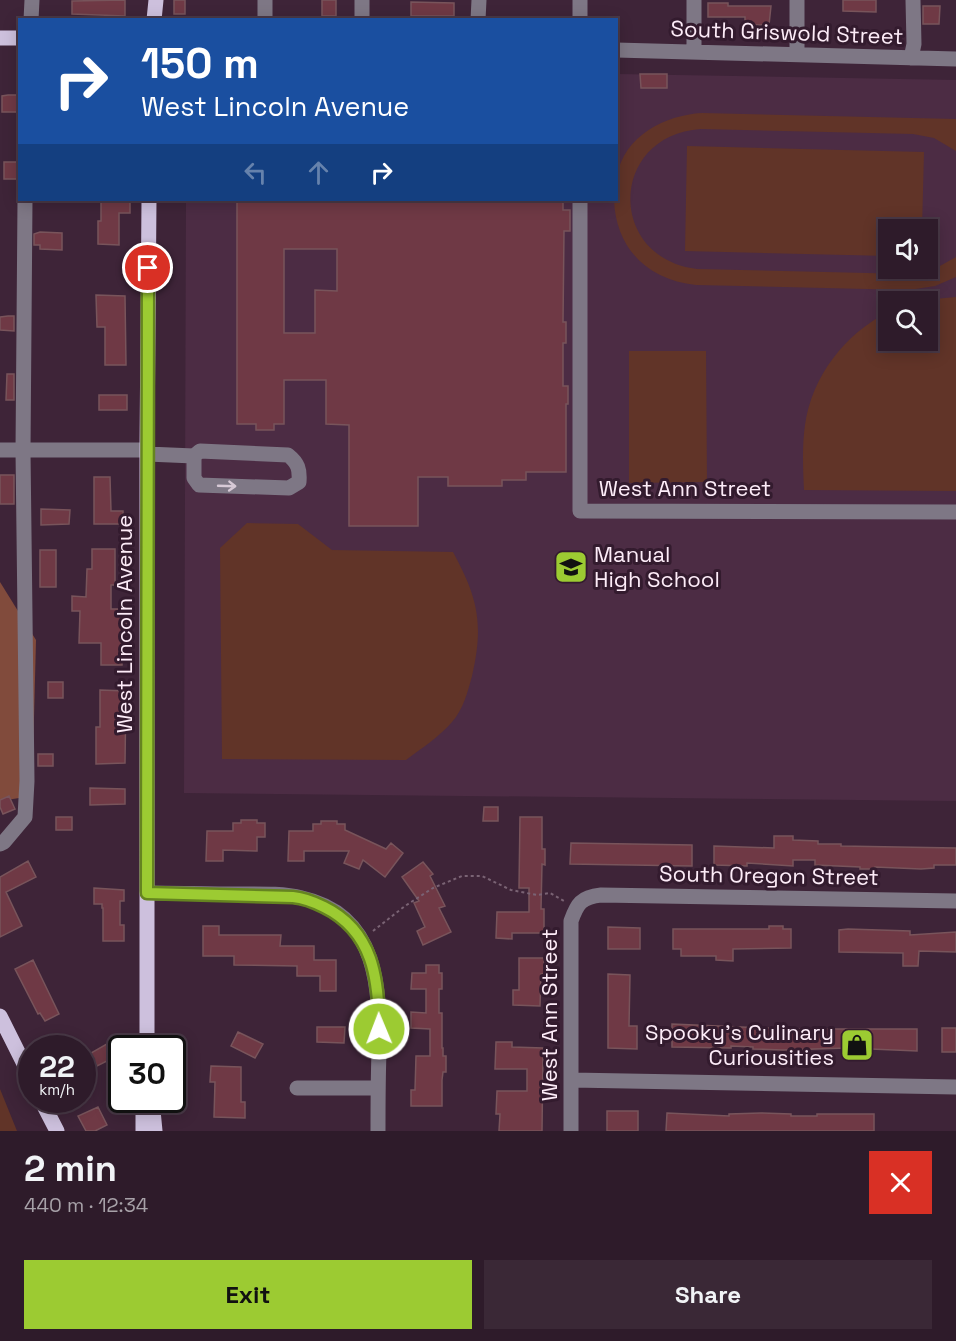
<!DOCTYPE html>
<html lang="en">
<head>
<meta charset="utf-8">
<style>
	:root { --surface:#2e1b2a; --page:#3a2836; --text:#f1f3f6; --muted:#a7a1a8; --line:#493947; --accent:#9ccb32 }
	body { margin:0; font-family:"Space Grotesk",sans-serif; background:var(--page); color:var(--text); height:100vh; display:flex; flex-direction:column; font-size:22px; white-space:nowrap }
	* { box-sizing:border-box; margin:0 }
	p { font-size:20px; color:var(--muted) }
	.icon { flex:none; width:33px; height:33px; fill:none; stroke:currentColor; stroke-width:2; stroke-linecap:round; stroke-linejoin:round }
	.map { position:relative; height:1131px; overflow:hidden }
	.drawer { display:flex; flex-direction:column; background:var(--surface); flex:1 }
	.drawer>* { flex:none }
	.guide { position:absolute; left:18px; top:18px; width:600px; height:183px; border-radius:0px; box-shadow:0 3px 15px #0003,0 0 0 2px var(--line); background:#1a4fa0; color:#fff; overflow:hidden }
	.fabs { position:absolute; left:878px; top:219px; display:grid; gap:12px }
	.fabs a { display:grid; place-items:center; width:60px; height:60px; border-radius:0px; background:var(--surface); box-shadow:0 3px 15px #0003,0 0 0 2px var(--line); font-size:30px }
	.speed { position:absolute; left:18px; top:1035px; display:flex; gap:12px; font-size:30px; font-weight:700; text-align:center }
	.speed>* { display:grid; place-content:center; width:78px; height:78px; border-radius:50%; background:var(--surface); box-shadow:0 3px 15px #0003,0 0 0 2px var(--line); line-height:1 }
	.speed small { font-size:15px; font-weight:400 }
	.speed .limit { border:3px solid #111; border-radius:9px; background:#fff; color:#111 }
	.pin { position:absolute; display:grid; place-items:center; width:51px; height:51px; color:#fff; margin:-26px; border:3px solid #fff; border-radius:50%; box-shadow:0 2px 6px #0007 }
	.me { position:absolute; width:66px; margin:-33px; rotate:359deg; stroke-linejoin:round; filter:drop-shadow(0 0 4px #0008) }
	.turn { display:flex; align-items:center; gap:21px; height:126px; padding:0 24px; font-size:27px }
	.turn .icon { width:78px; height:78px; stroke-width:2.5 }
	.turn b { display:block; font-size:42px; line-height:51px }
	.lanes { display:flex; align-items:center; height:57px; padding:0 24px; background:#0003; justify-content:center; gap:30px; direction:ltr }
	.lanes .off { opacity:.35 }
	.round { display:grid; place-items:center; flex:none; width:63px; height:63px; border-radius:0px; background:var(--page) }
	.overview { display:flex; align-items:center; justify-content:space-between; height:102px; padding:0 24px }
	h1 { font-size:36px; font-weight:700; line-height:45px }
	.primary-button { display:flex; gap:12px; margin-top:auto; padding:12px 24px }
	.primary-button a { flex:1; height:69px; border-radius:0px; background:var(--accent); color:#111; font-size:24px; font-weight:700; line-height:69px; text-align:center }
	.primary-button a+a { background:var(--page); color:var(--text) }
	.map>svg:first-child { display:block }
</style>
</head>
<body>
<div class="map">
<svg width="956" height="1131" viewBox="0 0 956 1131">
	<rect width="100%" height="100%" fill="#3e2438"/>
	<!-- built -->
	<path fill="#4c2c44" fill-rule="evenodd" d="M 617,74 L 956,80 L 956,801 L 184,793 L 186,200 L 616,200 ZM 888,230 L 927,230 L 927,268 L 888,268 ZM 888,302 L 927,302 L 927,340 L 888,340 Z"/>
	<!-- green -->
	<path fill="#613428" d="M 702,113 L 956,119 L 956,151 L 934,138 L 913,134 L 701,129 C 609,135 606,258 697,269 L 909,274 L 931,271 L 956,257 L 956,277 L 935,286 L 909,290 L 696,285 C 648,280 616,249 614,200 L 616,200 C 616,192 615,183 617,176 C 624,136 665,115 702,113 Z
		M 687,146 L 924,152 L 922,229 L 888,230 L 888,256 L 685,251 Z
		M 956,297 L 956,491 L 804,490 C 803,469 802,446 805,425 C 812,376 845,334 888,312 L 888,340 L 927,340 L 927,302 L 913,301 Z
		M 629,351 L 706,351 L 707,482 L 629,483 Z
		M 247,523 L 298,524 L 332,550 L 453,552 C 478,598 484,624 472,676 C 468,691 463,710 452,722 C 439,737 422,748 406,760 L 222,759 L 220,548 Z
		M 0,1089 L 17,1131 L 0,1131 Z"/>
	<!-- forest -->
	<path fill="#814b3c" d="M 0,582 L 36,640 L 32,796 L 0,801 Z"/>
	<!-- building -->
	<path fill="#6f3945" stroke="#78545b" stroke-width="1.5" fill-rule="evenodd" d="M 125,0 L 125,16 L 72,14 L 72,1 Z
		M 174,0 L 185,0 L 185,14 L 174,14 Z
		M 322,0 L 336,0 L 336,16 L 322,16 Z
		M 843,0 L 876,0 L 876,12 L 843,11 Z
		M 411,2 L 454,3 L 454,16 L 411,16 Z
		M 708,3 L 728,3 L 728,6 L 771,6 L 769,25 L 745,25 L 745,17 L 708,17 Z
		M 923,6 L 940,6 L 939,24 L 923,24 Z
		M 640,74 L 667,74 L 667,88 L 641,88 Z
		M 8,95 L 20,95 L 20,112 L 2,112 L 2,96 Z
		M 4,162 L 20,162 L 20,179 L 4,179 Z
		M 101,200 L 130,200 L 130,213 L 119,213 L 119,245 L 98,244 L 98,221 L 101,221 Z
		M 237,200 L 324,201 L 324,200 L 563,200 L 563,210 L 570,210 L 570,231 L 564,231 L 563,322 L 566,322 L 566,343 L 563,343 L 563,386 L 568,386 L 568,404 L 566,404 L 566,472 L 526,472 L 526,480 L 502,480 L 502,486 L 448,486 L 448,477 L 418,477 L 418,526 L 349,526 L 349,425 L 326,424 L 326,380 L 284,380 L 284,424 L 274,424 L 274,430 L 256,430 L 256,424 L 237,424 ZM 284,249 L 337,249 L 337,291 L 315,290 L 315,333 L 284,333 Z
		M 40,232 L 62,233 L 62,250 L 40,249 L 40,245 L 34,245 L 34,234 Z
		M 96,295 L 125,296 L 126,365 L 105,365 L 105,327 L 97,327 Z
		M 8,316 L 14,316 L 14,331 L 0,330 L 0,317 Z
		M 7,374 L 14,374 L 14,400 L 6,400 Z
		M 99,395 L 127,395 L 127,410 L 99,410 Z
		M 0,475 L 14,475 L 14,504 L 0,504 Z
		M 94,477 L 110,477 L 111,511 L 123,511 L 123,524 L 94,524 Z
		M 41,509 L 70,510 L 69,524 L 41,525 Z
		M 92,549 L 115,549 L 115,585 L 111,585 L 111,609 L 126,609 L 126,627 L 122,627 L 122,665 L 101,665 L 101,643 L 79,643 L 80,611 L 72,611 L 72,596 L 86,597 L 87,569 L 92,569 Z
		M 40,550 L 56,550 L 56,587 L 40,587 Z
		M 48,682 L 63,682 L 63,698 L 48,698 Z
		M 100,690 L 126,691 L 125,763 L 96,764 L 96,727 L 100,727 Z
		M 38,754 L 53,754 L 53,766 L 38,766 Z
		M 90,788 L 125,789 L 125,804 L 90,805 Z
		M 9,796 L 15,809 L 3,814 L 0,807 L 0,800 Z
		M 484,807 L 498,807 L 498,821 L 483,821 Z
		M 56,817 L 72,817 L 72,830 L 56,830 Z
		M 520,817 L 542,817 L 542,849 L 545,849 L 545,865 L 542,864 L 541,909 L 544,909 L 544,933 L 512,933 L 512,939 L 496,938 L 497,912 L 529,912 L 529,888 L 519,888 Z
		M 241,820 L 257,820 L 257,823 L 265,823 L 265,837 L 257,837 L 257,851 L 223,850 L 223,861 L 206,861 L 207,831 L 233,831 L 233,823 L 241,823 Z
		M 321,821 L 337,821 L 337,824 L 345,824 L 345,830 L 386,849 L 391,843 L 403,853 L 385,877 L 363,860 L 359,869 L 344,863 L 349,851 L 304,851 L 304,861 L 288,861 L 289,831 L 313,831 L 313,824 L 321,824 Z
		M 774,836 L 793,836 L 793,840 L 818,841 L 818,844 L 841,844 L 841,846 L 956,848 L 956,865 L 934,865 L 934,868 L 921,869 L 875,867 L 875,869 L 860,869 L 860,867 L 815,865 L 815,860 L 793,860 L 793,866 L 747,863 L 747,866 L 714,865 L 714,846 L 774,848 Z
		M 571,843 L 692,845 L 692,866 L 570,864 Z
		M 28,861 L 36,877 L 6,892 L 22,926 L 0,937 L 0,877 Z
		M 423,862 L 433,874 L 430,876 L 445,906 L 439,908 L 451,932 L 423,945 L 417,931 L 425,927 L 414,903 L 419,901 L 402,877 Z
		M 94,888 L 124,890 L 124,901 L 120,901 L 120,925 L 124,925 L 124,941 L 103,941 L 103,908 L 102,908 L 102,904 L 94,904 Z
		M 203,926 L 219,926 L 219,935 L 281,935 L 280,946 L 314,946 L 314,960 L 336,960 L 336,991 L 320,991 L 320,976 L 297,976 L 297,966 L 234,965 L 234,956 L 203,956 Z
		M 769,926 L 783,926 L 783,929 L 791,929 L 791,948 L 733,949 L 733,961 L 716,960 L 716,956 L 681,956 L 681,949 L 673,949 L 673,929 L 769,929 Z
		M 608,927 L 640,928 L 640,949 L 608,949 Z
		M 848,929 L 910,931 L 910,935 L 956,932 L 956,952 L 919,951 L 918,966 L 903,966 L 903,953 L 839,952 L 839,930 Z
		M 519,958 L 544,958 L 544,974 L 541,974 L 540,1006 L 513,1005 L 513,990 L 519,990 Z
		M 33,960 L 59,1014 L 45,1021 L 40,1013 L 38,1014 L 15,969 Z
		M 426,965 L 439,965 L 439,973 L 442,973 L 442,989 L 439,989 L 439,1013 L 442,1013 L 442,1048 L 443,1048 L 443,1056 L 446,1056 L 446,1072 L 443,1072 L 442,1080 L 442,1106 L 411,1106 L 411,1090 L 415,1090 L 416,1056 L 430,1056 L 430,1029 L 411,1028 L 411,1012 L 426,1013 L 426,989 L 411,989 L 412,973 L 426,973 Z
		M 608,974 L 630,975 L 629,1026 L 637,1026 L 637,1049 L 608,1048 Z
		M 672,1024 L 790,1029 L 917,1029 L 917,1051 L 847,1048 L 783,1050 L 753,1049 L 753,1047 L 731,1046 L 731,1048 L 672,1047 Z
		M 317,1027 L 345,1027 L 344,1043 L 317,1042 Z
		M 942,1028 L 956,1028 L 956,1052 L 942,1052 Z
		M 238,1032 L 263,1044 L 255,1058 L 231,1046 Z
		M 112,1041 L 119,1055 L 97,1066 L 91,1053 Z
		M 496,1042 L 512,1042 L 512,1047 L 543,1048 L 542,1131 L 499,1131 L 500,1114 L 496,1114 L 497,1091 L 527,1091 L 527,1069 L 495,1069 Z
		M 211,1066 L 241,1067 L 241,1102 L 245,1102 L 245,1118 L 214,1117 L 215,1082 L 210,1082 Z
		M 98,1107 L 107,1125 L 95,1131 L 86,1131 L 78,1116 Z
		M 607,1111 L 638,1111 L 638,1131 L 607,1131 Z
		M 667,1113 L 729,1116 L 729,1114 L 761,1113 L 791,1114 L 791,1116 L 817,1116 L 817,1114 L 874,1114 L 874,1131 L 666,1131 Z"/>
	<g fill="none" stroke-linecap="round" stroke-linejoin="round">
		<!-- path -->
		<path stroke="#7a6374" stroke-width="2" stroke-dasharray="3 3" stroke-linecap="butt" d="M 373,931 L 405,906 L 433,888 L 462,876 L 482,876 L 511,890 L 537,895 L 550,893 L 564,901"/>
		<!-- minor -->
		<path stroke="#7e7785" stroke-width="15" d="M 265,0 L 265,20
			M 694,0 L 694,52
			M 31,20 L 32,0
			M 362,20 L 362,0
			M 478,20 L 479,0
			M 580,20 L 580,0
			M 616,50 L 956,59
			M 797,54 L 797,0
			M 911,58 L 914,44 L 913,0
			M 580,200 L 580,511 L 956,512
			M 0,450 L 147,450
			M 147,454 L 194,456 L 200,451 L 288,455 C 298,463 300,469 299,482 L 289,488 L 199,485 L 194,478 L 194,456
			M 0,844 L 4,842 L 25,817 L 27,781 L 23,451 L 25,200
			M 147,893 C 177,893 208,894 238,894 C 259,894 282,893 302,898 C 379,915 380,990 379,1053 C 378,1079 378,1105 378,1131
			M 572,1080 L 956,1087
			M 297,1088 L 378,1088
			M 571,1131 L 571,921 C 577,904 581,897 601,895 L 956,901"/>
		<!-- major -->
		<path stroke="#cdc0dd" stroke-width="15" d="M 154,20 L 156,0
			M 0,38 L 20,38
			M 0,1016 L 32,1080
			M 147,1048 L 147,450 L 149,200
			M 41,1100 L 57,1131
			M 152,1100 L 155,1131
			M 143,1131 L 143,1100"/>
	</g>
	<!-- one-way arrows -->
	<defs><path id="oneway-shaft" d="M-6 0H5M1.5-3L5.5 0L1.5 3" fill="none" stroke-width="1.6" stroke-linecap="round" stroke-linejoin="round" transform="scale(1.5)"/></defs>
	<use stroke="#d7c9d6" href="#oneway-shaft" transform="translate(227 486) rotate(2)"/>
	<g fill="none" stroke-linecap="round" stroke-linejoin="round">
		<!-- route casing -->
		<g stroke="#658420" stroke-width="15">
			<path id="route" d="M 148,268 L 147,893 L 293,897 C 304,898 314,902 324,907 C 373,931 379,979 379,1029"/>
		</g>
		<!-- route -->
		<use href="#route" stroke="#9ccb32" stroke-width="10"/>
	</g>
	<!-- icons -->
	<defs>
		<g id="school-square" transform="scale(1.725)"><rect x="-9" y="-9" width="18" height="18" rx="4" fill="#9ccb32" stroke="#331b2e"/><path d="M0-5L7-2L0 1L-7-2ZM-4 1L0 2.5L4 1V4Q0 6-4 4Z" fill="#111"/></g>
		<g id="shop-square" transform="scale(1.725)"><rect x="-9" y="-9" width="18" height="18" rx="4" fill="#9ccb32" stroke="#331b2e"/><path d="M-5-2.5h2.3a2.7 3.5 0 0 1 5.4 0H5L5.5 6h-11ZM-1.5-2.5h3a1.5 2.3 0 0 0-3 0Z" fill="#111"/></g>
	</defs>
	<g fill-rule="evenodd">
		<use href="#school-square" x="571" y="567"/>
		<use href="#shop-square" x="857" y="1045"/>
	</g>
	<g text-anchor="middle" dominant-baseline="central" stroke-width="6" stroke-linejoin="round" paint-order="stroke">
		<!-- street labels -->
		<g font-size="22" fill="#fdecf8" stroke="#331b2e">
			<text transform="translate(787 32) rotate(2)">South Griswold Street</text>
			<text x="685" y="488">West Ann Street</text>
			<text transform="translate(124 624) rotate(-90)">West Lincoln Avenue</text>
			<text transform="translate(769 875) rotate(1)">South Oregon Street</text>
			<text transform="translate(549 1015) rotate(-90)">West Ann Street</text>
		</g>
		<!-- poi labels -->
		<g font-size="22" fill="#fdecf8" stroke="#331b2e" text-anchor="start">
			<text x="594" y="554">Manual<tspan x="594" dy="25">High School</tspan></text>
			<text x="834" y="1032" text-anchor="end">Spooky's Culinary<tspan x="834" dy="25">Curiousities</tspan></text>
		</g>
	</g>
</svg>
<div class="fabs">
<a><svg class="icon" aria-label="sound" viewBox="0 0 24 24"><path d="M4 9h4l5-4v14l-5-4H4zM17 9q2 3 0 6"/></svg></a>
<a><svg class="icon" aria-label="search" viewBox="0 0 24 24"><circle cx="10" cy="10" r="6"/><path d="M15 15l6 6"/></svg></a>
</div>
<div class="speed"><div>22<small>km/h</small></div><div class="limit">30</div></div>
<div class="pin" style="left:148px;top:268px;background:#d93025"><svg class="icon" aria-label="arrive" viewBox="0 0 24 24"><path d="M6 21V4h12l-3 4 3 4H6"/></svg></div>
<svg class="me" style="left:379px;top:1029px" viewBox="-20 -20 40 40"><circle r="17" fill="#9ccb32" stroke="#fff" stroke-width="3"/><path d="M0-11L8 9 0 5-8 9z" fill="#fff"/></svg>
<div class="guide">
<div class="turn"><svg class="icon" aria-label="right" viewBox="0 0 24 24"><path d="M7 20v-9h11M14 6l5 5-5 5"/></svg><div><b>150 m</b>West Lincoln Avenue</div></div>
<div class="lanes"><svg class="icon off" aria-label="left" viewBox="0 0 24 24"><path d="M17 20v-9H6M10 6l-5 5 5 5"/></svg><svg class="icon off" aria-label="ahead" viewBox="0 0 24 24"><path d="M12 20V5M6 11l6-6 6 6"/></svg><svg class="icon" aria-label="right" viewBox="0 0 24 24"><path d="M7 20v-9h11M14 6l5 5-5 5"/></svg></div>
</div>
</div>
<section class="drawer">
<div class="overview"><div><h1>2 min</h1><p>440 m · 12:34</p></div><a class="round" style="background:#d93025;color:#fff"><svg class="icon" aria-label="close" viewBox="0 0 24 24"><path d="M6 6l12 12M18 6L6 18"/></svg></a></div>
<div class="primary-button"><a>Exit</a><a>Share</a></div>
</section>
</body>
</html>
